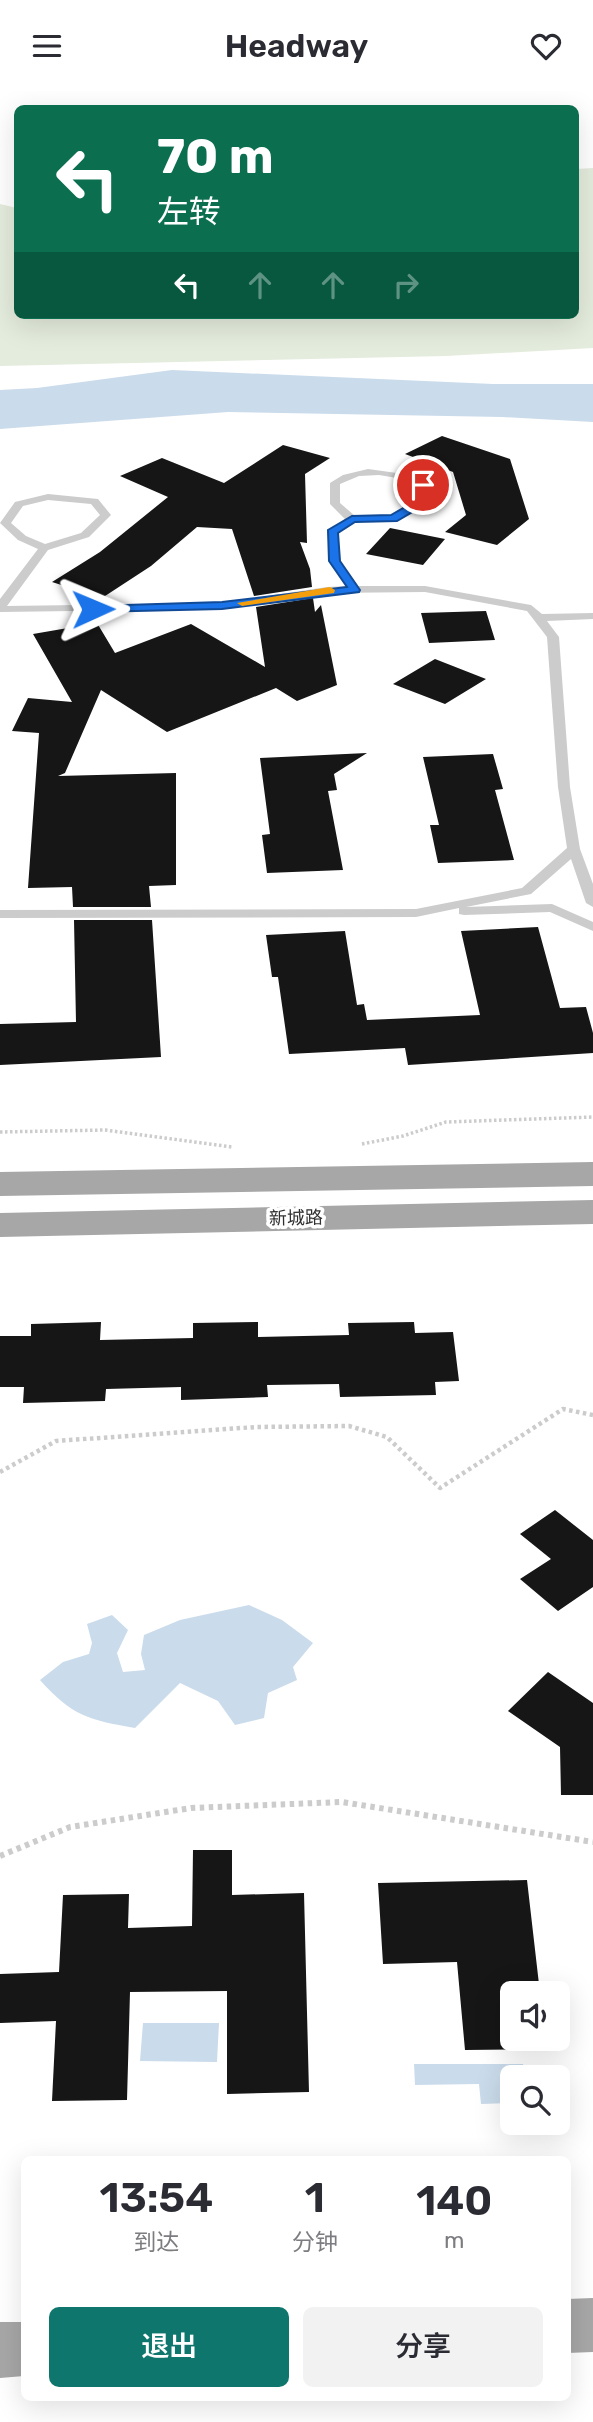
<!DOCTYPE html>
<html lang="zh">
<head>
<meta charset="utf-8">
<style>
	:root { --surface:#fff; --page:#f2f2f3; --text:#2b2b33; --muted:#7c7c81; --accent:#0f766e }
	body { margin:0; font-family:Rubik,"Noto Sans SC",sans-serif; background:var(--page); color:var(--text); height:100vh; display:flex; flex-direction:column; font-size:26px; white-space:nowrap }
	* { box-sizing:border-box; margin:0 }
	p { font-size:23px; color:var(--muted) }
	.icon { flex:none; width:38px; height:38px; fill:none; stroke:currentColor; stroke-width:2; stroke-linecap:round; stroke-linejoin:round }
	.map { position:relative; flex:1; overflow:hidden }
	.side { position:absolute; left:21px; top:2065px; width:550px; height:245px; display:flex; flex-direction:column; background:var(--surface); border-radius:10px; box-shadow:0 7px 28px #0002 }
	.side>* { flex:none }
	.banner { position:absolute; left:14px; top:14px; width:565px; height:214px; border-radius:10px; box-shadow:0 7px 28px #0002; background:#0b6e4f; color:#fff; overflow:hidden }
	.tools { position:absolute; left:500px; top:1890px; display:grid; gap:14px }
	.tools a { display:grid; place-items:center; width:70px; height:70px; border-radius:10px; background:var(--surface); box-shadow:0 7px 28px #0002; font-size:35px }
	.pin { position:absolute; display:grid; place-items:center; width:60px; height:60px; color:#fff; margin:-30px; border:4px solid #fff; border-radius:50%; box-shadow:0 2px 7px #0007 }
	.me { position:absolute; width:77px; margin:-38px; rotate:89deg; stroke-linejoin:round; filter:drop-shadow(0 0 5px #0008) }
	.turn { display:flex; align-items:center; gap:24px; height:147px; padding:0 28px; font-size:32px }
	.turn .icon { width:91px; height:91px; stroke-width:2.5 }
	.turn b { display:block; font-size:49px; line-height:60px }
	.lanes { display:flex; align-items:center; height:66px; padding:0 28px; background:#0003; justify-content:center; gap:35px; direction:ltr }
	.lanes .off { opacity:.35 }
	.eta { display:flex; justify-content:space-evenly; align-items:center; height:119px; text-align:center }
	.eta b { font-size:42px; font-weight:600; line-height:49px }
	.primary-button { display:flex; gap:14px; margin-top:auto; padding:14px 28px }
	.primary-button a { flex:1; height:80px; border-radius:10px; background:var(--accent); color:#fff; font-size:28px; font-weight:600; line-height:80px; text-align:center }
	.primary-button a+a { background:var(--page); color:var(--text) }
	header { display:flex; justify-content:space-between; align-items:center; height:91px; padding:0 28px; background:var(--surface); font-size:32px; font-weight:600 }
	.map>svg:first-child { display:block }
</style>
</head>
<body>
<header><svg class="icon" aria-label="menu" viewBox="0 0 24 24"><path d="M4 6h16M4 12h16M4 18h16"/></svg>Headway<svg class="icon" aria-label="heart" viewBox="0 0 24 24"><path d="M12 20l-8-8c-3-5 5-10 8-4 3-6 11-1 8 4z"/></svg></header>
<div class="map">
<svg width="593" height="2331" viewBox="0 0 593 2331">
	<rect width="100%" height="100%" fill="#fff"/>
	<!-- green -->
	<path fill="#e4ecdd" d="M 593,77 L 593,257 L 446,265 L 0,275 L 0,113 L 17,117 L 18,224 L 576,224 L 576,78 Z"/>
	<!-- water -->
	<path fill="#cadbeb" d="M 172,279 L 493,293 L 593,293 L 593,331 L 502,326 L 228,321 L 0,338 L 0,299 L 37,297 Z
		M 249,1514 L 282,1529 L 313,1552 L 293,1576 L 297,1589 L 268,1602 L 264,1627 L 235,1634 L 218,1610 L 180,1592 L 135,1637 C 89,1629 72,1625 40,1589 L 63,1571 L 89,1563 L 92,1552 L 87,1533 L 112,1524 L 128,1539 L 117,1562 L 123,1581 L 145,1579 L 141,1563 L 144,1544 L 180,1529 Z
		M 143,1932 L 219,1932 L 217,1971 L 140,1970 Z
		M 414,1973 L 523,1973 L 525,1986 L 513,1986 L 513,2012 L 481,2013 L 479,1993 L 415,1994 Z"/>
	<!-- building -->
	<path fill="#161616" d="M 442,345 L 510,368 L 529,428 L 497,454 L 445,441 L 466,424 L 453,381 L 405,363 Z
		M 283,354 L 330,367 L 305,383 L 307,452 L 300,451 L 310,478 L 312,496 L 254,505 L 232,438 L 197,436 L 151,475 L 102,507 L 52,491 L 100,461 L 168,406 L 120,385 L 162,367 L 224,392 Z
		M 390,437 L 445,448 L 423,474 L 366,463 Z
		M 313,507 L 315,521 L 321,514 L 337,594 L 297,610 L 276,597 L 167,641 L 101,599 L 65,682 L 58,685 L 176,682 L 176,794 L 149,795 L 151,816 L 73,816 L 72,796 L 28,797 L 39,642 L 12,640 L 28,607 L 72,611 L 33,543 L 97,532 L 115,562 L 191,533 L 265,576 L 256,516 Z
		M 486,520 L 495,549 L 429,552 L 421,522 Z
		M 435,568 L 486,588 L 445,613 L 393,593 Z
		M 367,662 L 334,683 L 337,699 L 328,700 L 343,779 L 267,782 L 262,744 L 270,743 L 260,667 Z
		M 493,663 L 503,698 L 495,699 L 514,769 L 438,772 L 430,734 L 439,734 L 423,666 Z
		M 74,829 L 152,829 L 161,966 L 0,974 L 0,933 L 76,931 Z
		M 538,836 L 560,917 L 586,916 L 593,942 L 593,962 L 408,974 L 405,957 L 289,963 L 278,886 L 272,886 L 266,844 L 345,840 L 357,914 L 364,913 L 367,929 L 480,924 L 461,840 Z
		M 101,1231 L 100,1249 L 193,1247 L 193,1232 L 258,1231 L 258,1246 L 349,1244 L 348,1232 L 414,1231 L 415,1242 L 453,1241 L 459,1290 L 435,1291 L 436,1304 L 340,1306 L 339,1293 L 267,1294 L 268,1306 L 181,1309 L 181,1296 L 106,1298 L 105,1310 L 23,1312 L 24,1296 L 0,1296 L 0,1245 L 31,1245 L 31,1233 Z
		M 555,1419 L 593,1449 L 593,1496 L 558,1520 L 520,1488 L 551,1468 L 520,1443 Z
		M 548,1581 L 593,1612 L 593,1704 L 561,1704 L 560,1656 L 508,1620 Z
		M 193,1759 L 232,1759 L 232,1804 L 304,1802 L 309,2001 L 227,2003 L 227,1900 L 130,1901 L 127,2009 L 52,2010 L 56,1930 L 0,1932 L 0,1883 L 59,1881 L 63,1804 L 129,1803 L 128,1837 L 192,1835 Z
		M 527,1789 L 540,1902 L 513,1902 L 513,1948 L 545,1948 L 546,1958 L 465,1959 L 457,1871 L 383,1873 L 378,1792 Z"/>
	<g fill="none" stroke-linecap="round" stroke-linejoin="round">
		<!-- path-far2 -->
		<path stroke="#ccc" stroke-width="3.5" stroke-dasharray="2.5 2.5" stroke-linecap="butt" d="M 0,1041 L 105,1039 L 232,1056
			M 362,1053 L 403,1045 L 446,1031 L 593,1026"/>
		<!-- path-far1 -->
		<path stroke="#ccc" stroke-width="4.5" stroke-dasharray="3.5 3.5" stroke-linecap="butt" d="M 0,1381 L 56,1350 L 256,1336 L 349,1335 L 387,1346 L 440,1397 L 563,1318 L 593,1324"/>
		<!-- path -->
		<path stroke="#ccc" stroke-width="6" stroke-dasharray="4.5 4.5" stroke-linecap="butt" d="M 0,1765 L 70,1736 L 191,1717 L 342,1711 L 593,1751"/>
		<!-- lane -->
		<path fill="#ccc" fill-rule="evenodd" d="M 368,378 L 404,383 L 428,394 L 421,415 L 397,429 L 354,431 L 337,442 L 340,470 L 358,495 L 425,495 L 531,514 L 542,523 L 593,522 L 593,528 L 547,530 L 559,546 L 570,696 L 580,758 L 593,793 L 593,816 L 586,812 L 571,768 L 531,803 L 466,816 L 552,813 L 593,831 L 593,840 L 550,821 L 464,824 L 459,823 L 459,817 L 416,826 L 0,827 L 0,819 L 416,818 L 522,797 L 567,757 L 558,696 L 547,546 L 527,520 L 425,501 L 327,502 L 222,518 L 0,521 L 0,508 L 38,458 L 18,449 L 0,432 L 15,411 L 48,403 L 98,408 L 111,424 L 89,446 L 48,459 L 7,515 L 222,512 L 327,496 L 347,495 L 330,470 L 327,441 L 345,428 L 330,413 L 330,392 L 343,384 ZM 379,384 L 397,387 L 417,395 L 412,411 L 391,424 L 355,425 L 340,412 L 340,393 L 359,385 ZM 48,409 L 91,413 L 100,424 L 81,442 L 45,453 L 26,445 L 11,432 L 23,415 Z"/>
		<!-- primary -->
		<path fill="#a7a7a7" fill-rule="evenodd" d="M 593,1071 L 593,1095 L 0,1105 L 0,1081 Z
			M 593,1109 L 593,1133 L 0,1146 L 0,1122 Z
			M 593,2207 L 593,2261 L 567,2262 L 567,2208 Z
			M 0,2231 L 24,2231 L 24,2285 L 0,2287 Z"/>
	</g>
	<!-- route -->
	<path fill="#1a73e8" stroke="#114b97" stroke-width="2" d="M 419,392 L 428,394 L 421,416 L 397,430 L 355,431 L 338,442 L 340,470 L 360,499 L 359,501 L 222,518 L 93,521 L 87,518 L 93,515 L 222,511 L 347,496 L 329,470 L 328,439 L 352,425 L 391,424 L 412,412 Z"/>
	<!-- slow -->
	<path fill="#f59e0b" d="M 330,496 L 335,499 L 334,502 L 242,515 L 237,512 Z"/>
	<g text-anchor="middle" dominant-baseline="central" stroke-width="7" stroke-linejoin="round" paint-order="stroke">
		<!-- street labels -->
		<g font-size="18" fill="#2f2f2f" stroke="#fff">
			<text transform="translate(296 1127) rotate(-1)">新城路</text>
		</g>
	</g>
</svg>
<div class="tools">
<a><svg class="icon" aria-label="sound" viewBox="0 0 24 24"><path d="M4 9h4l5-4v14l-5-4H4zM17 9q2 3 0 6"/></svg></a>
<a><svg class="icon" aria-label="search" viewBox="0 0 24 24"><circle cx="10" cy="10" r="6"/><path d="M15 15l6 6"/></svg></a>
</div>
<div class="pin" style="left:423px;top:394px;background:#d93025"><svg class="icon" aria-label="arrive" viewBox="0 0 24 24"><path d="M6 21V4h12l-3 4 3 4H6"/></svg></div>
<svg class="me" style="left:93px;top:518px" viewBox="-20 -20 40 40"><path d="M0-17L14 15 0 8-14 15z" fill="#1a73e8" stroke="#fff" stroke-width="4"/></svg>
<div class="banner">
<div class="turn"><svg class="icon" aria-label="left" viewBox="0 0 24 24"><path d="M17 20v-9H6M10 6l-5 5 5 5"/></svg><div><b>70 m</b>左转</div></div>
<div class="lanes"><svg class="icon" aria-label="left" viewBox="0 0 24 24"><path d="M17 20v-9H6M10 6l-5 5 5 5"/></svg><svg class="icon off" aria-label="ahead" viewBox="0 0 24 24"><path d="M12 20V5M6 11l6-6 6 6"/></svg><svg class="icon off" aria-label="ahead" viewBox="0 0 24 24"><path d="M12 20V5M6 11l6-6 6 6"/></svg><svg class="icon off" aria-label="right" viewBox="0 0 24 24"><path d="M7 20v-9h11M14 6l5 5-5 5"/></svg></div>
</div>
<section class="side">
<div class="eta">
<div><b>13:54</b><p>到达</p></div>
<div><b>1</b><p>分钟</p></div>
<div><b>140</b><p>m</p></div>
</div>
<div class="primary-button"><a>退出</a><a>分享</a></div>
</section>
</div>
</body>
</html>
